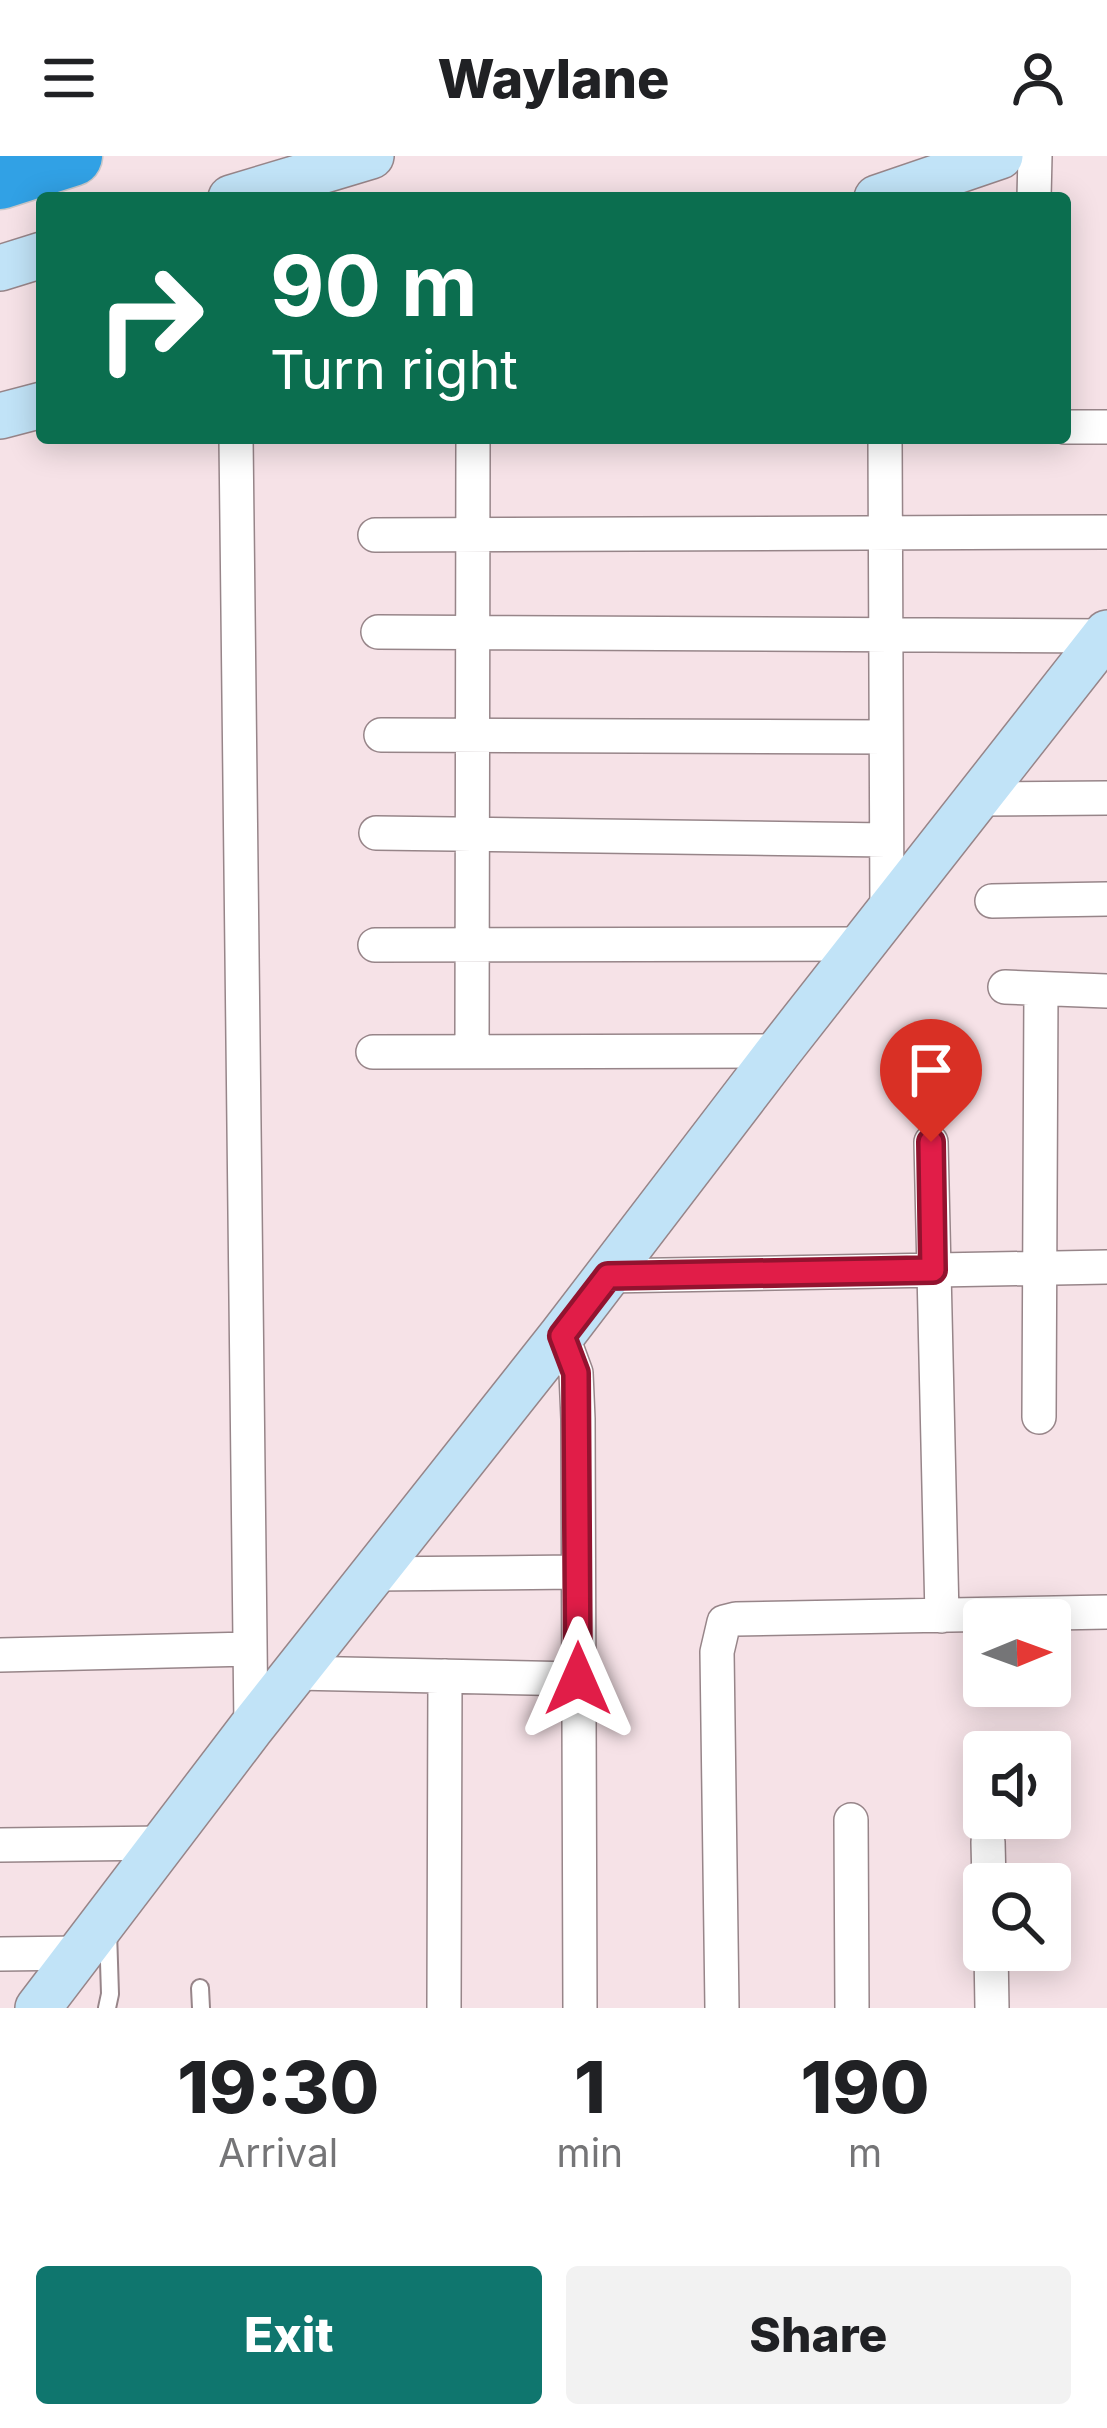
<!DOCTYPE html>
<html lang="en">
<head>
<meta charset="utf-8">
<style>
	:root { --surface:#fff; --page:#f2f2f2; --text:#202124; --muted:#757577; --accent:#0f766e }
	body { margin:0; font-family:Inter,sans-serif; background:var(--page); color:var(--text); height:100vh; display:flex; flex-direction:column; font-size:45px; white-space:nowrap }
	* { box-sizing:border-box; margin:0 }
	p { font-size:39px; color:var(--muted) }
	.icon { flex:none; width:66px; height:66px; fill:none; stroke:currentColor; stroke-width:2; stroke-linecap:round; stroke-linejoin:round }
	.map { position:relative; height:1852px; overflow:hidden }
	.details { display:flex; flex-direction:column; background:var(--surface); flex:1 }
	.details>* { flex:none }
	.hud { position:absolute; left:36px; top:36px; width:1035px; height:252px; border-radius:12px; box-shadow:0 6px 30px #0003; background:#0b6e4f; color:#fff; overflow:hidden }
	.needle { width:78px; rotate:89deg }
	.controls { position:absolute; left:963px; top:1443px; display:grid; gap:24px }
	.controls a { display:grid; place-items:center; width:108px; height:108px; border-radius:12px; background:var(--surface); box-shadow:0 6px 30px #0003; font-size:60px }
	.pin { position:absolute; display:grid; place-items:center; width:102px; height:102px; color:#fff; margin:-123px -51px; border-radius:50% 50% 50% 0; rotate:-45deg; box-shadow:0 0 12px #0007 }
	.pin .icon { rotate:45deg }
	.me { position:absolute; width:132px; margin:-66px; rotate:0deg; stroke-linejoin:round; filter:drop-shadow(0 0 9px #0008) }
	.turn { display:flex; align-items:center; gap:42px; height:252px; padding:0 36px; font-size:54px }
	.turn .icon { width:156px; height:156px; stroke-width:2.5 }
	.turn b { display:block; font-size:84px; line-height:102px }
	.eta { display:flex; justify-content:space-evenly; align-items:center; height:204px; text-align:center }
	.eta b { font-size:72px; font-weight:800; line-height:84px }
	.button { display:flex; gap:24px; margin-top:auto; padding:24px 36px }
	.button a { flex:1; height:138px; border-radius:12px; background:var(--accent); color:#fff; font-size:48px; font-weight:800; line-height:138px; text-align:center }
	.button a+a { background:var(--page); color:var(--text) }
	header { display:flex; justify-content:space-between; align-items:center; height:156px; padding:0 36px; background:var(--surface); font-size:54px; font-weight:800 }
	.map>svg:first-child { display:block }
</style>
</head>
<body>
<header><svg class="icon" aria-label="menu" viewBox="0 0 24 24"><path d="M4 6h16M4 12h16M4 18h16"/></svg>Waylane<svg class="icon" aria-label="person" viewBox="0 0 24 24"><circle cx="12" cy="8" r="4"/><path d="M4 21q1-7 8-7t8 7"/></svg></header>
<div class="map">
<svg width="1107" height="1852" viewBox="0 0 1107 1852">
	<rect width="100%" height="100%" fill="#f6e2e7"/>
	<g fill="none" stroke-linecap="round" stroke-linejoin="round">
		<!-- lane casing -->
		<g stroke="#978589" stroke-width="20">
			<path id="lane" d="M 200,1832 L 201,1852
				M 107,1852 L 110,1838 L 108,1775"/>
		</g>
		<!-- street casing -->
		<g stroke="#978589" stroke-width="36">
			<path id="street" d="M 1034,42 L 1035,0
				M 1065,271 L 1107,271
				M 236,282 L 251,1572
				M 885,282 L 887,757
				M 375,379 L 1107,376
				M 378,476 L 1105,480 L 1107,485
				M 381,579 L 886,581
				M 977,643 L 1107,642
				M 376,677 L 886,684
				M 992,745 L 1107,743
				M 375,789 L 863,788
				M 1005,831 L 1107,835
				M 373,896 L 779,895
				M 472,896 L 473,282
				M 931,986 L 942,1460
				M 607,1120 L 1107,1111
				M 562,1179 L 576,1217 L 578,1263 L 580,1852
				M 1039,1261 L 1041,834
				M 371,1418 L 577,1416
				M 0,1499 L 250,1493
				M 295,1517 L 578,1523
				M 851,1664 L 852,1852
				M 988,1686 L 989,1728
				M 0,1689 L 164,1687
				M 991,1794 L 992,1852
				M 0,1798 L 80,1797
				M 444,1852 L 445,1520
				M 722,1852 L 717,1496 L 724,1466 L 736,1463 L 1107,1456"/>
		</g>
		<!-- secondary casing -->
		<g stroke="#978589" stroke-width="48">
			<path id="secondary" d="M 231,42 L 371,0
				M 877,42 L 1000,0
				M 0,112 L 42,99
				M 0,260 L 42,249
				M 38,1852 L 251,1572 L 562,1179 L 779,895 L 1107,477"/>
		</g>
		<!-- highway casing -->
		<g stroke="#c9c7c8" stroke-width="63">
			<path id="highway" d="M 0,23 L 72,0"/>
		</g>
		<!-- lane -->
		<use href="#lane" stroke="#fff" stroke-width="16"/>
		<!-- street -->
		<use href="#street" stroke="#fff" stroke-width="33"/>
		<!-- secondary -->
		<use href="#secondary" stroke="#c1e3f7" stroke-width="45"/>
		<!-- highway -->
		<use href="#highway" stroke="#31a1e5" stroke-width="60"/>
	</g>
	<g fill="none" stroke-linecap="round" stroke-linejoin="round">
		<!-- route casing -->
		<g stroke="#92132f" stroke-width="30">
			<path id="route" d="M 578,1523 L 576,1217 L 562,1180 L 608,1120 L 933,1114 L 931,986"/>
		</g>
		<!-- route -->
		<use href="#route" stroke="#e11d48" stroke-width="21"/>
	</g>
</svg>
<div class="controls">
<a><svg class="needle" viewBox="-14 -14 28 28"><path d="M0-13l5 13h-10z" fill="#e53935"/><path d="M0 13l5-13h-10z" fill="#757577"/></svg></a>
<a><svg class="icon" aria-label="sound" viewBox="0 0 24 24"><path d="M4 9h4l5-4v14l-5-4H4zM17 9q2 3 0 6"/></svg></a>
<a><svg class="icon" aria-label="search" viewBox="0 0 24 24"><circle cx="10" cy="10" r="6"/><path d="M15 15l6 6"/></svg></a>
</div>
<div class="pin" style="left:931px;top:986px;background:#d93025"><svg class="icon" aria-label="arrive" viewBox="0 0 24 24"><path d="M6 21V4h12l-3 4 3 4H6"/></svg></div>
<svg class="me" style="left:578px;top:1523px" viewBox="-20 -20 40 40"><path d="M0-17L14 15 0 8-14 15z" fill="#e11d48" stroke="#fff" stroke-width="4"/></svg>
<div class="hud">
<div class="turn"><svg class="icon" aria-label="right" viewBox="0 0 24 24"><path d="M7 20v-9h11M14 6l5 5-5 5"/></svg><div><b>90 m</b>Turn right</div></div>
</div>
</div>
<section class="details">
<div class="eta">
<div><b>19:30</b><p>Arrival</p></div>
<div><b>1</b><p>min</p></div>
<div><b>190</b><p>m</p></div>
</div>
<div class="button"><a>Exit</a><a>Share</a></div>
</section>
</body>
</html>
